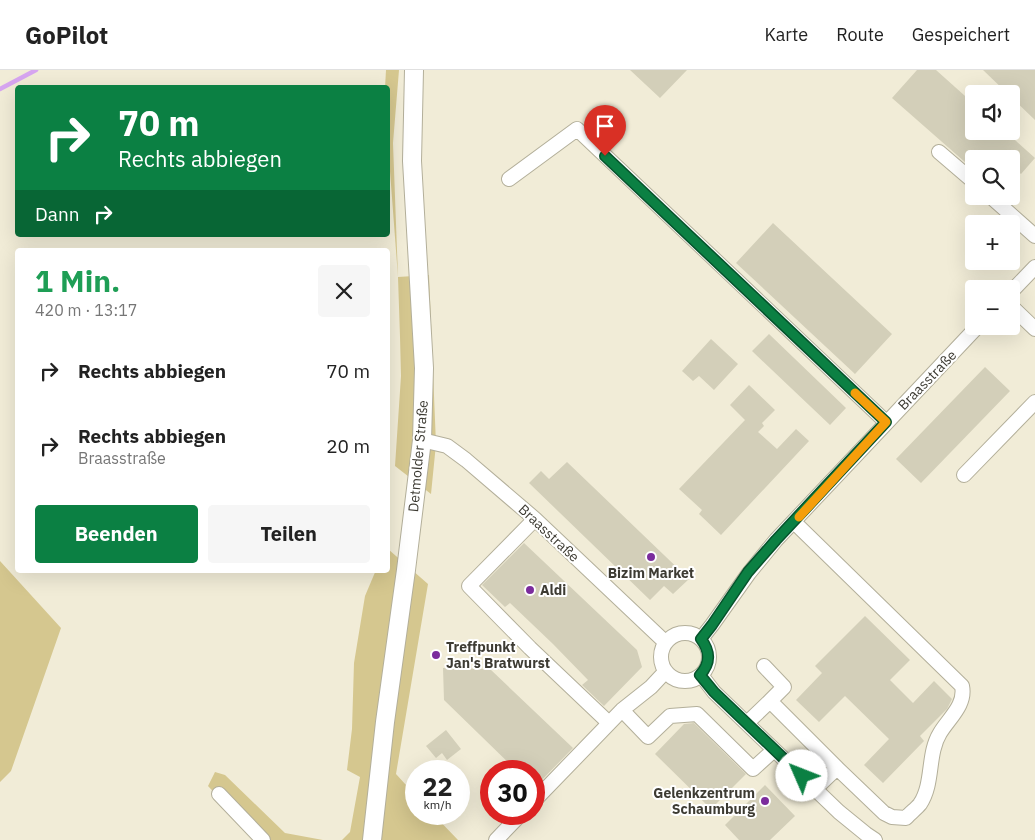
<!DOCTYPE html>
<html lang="de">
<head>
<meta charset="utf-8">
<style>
	:root { --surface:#fff; --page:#f6f6f6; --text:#222; --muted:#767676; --line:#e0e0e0; --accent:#0b8043 }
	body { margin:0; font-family:"IBM Plex Sans",sans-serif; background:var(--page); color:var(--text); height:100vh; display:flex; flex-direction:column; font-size:19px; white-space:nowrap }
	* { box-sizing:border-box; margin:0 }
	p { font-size:16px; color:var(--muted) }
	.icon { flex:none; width:28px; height:28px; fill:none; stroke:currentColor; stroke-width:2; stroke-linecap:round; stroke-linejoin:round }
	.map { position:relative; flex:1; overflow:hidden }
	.drawer { position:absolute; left:15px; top:178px; width:375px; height:325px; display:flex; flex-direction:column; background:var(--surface); border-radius:5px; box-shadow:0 5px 20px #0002 }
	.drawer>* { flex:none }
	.banner { position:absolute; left:15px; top:15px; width:375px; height:152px; border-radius:5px; box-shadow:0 5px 20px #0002; background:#0b8043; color:#fff; overflow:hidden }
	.buttons { position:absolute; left:965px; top:15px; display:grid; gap:10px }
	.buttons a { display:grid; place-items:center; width:55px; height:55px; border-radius:5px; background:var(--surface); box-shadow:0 5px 20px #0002; font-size:25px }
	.speed { position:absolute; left:405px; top:690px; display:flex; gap:10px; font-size:25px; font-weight:700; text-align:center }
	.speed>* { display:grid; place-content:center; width:65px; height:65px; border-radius:50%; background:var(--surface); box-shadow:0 5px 20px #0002; line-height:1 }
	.speed small { font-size:12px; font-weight:400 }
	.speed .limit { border:8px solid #d22; background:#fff; color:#111 }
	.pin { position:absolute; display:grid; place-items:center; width:42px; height:42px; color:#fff; margin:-51px -21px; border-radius:50% 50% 50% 0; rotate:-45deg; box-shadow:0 0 5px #0007 }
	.pin .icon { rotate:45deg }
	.me { position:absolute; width:55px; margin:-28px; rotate:314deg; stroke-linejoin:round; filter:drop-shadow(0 0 4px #0008) }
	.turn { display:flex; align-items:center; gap:18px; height:105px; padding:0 20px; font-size:22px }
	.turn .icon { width:65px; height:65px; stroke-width:2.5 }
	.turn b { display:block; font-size:35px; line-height:42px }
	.then { display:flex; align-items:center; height:48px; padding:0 20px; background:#0003; gap:10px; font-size:19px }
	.round { display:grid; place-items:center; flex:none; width:52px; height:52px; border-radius:5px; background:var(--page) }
	.summary { display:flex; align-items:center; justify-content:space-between; height:85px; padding:0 20px }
	h1 { font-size:30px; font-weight:800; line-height:38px; color:#1e9e55 }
	.primary-button { display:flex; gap:10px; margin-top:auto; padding:10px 20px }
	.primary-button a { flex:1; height:58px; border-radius:5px; background:var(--accent); color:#fff; font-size:20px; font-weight:800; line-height:58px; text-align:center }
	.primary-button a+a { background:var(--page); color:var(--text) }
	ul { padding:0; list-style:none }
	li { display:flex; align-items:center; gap:15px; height:75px; padding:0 20px }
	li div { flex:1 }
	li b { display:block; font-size:19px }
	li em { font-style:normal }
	header { display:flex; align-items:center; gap:30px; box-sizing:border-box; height:70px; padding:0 25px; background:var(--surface); border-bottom:1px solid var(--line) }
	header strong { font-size:24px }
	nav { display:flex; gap:28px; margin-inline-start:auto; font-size:18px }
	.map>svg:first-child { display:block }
</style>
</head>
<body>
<header>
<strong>GoPilot</strong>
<nav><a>Karte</a><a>Route</a><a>Gespeichert</a></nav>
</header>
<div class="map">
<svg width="1035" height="770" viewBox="0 0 1035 770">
	<rect width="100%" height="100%" fill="#f1ecd7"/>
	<!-- green -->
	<path fill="#d5c78f" d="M 386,0 L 399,0 L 393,73 L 398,207 L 429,205 L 436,374 L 431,424 L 395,396 L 401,306 L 400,267 L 398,207 L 388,75 L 388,18 L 385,18 Z
		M 388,479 L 428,514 L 396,704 L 416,726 L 416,744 L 433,744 L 458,770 L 342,770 L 350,762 L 360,707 L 347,700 L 352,659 L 354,593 L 365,526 L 376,500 L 388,500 Z
		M 0,491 L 61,558 L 11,701 L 0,712 Z
		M 215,702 L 225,705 L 285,763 L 323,770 L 259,770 L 208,716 Z"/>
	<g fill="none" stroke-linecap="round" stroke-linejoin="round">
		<!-- stream -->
		<path stroke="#d6a5f0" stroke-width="4.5" d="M 0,19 L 36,0"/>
	</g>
	<!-- building -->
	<path fill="#d3cfb9" d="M 630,0 L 687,0 L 660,28 Z
		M 917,0 L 936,0 L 974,34 L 974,61 L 1005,61 L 1035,88 L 1021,104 L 1011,96 L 1011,89 L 974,89 L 974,100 L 892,28 Z
		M 983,0 L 1035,0 L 1035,50 L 1011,27 L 1011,24 L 1008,24 Z
		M 773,153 L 892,264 L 855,304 L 736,193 Z
		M 769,264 L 846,338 L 830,355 L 752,281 Z
		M 711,269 L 738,294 L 714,320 L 699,306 L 693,311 L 682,301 Z
		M 985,297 L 1010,321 L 921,413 L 896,389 Z
		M 749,315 L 775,340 L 762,353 L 764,356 L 758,362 L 777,379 L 796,359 L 809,371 L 721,465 L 699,444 L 702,440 L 679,419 L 745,350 L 730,335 Z
		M 567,392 L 689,509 L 673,524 L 664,516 L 650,530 L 529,413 L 541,401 L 549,409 Z
		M 524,473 L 637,580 L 642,597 L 604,636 L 582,615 L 588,610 L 553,574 L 510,533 L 505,537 L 482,515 Z
		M 865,546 L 910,590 L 890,610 L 913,633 L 934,611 L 952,629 L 947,639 L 920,666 L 924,671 L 883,713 L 864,695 L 889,669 L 845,626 L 819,652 L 796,630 L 822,603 L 815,596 Z
		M 443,598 L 490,599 L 573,678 L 534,718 L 534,701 L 517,701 L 444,630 Z
		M 694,653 L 746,704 L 711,739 L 655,684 L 684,654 Z
		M 446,660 L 461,679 L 447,690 L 442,683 L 436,688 L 426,676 Z
		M 765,715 L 795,746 L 770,770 L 739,770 L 725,755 Z"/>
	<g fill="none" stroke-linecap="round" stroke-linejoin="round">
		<!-- minor casing -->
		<g stroke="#b3af9a" stroke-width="16">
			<path id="minor" d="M 939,82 L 974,112
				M 509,109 L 577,59 L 886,352
				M 990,126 L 1035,166
				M 1011,222 L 1035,197
				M 1011,236 L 1035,259
				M 422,370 L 447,376 L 466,390 L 535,449 L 665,572
				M 964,405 L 1035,332
				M 535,449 L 469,516 L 530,578 L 609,653
				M 794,452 L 962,616 C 966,635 949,648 940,663 C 927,684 934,713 920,734 C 916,739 910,743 906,748 L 892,747 L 884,743 L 837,698 L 815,719
				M661 587a24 24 0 1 1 48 0a24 24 0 1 1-48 0Z
				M 701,569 L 712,555 L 749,503 L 776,470 L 978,256
				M 764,596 L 784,617 L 770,631 L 837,698
				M 701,605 L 714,622 L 839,742 L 866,764 L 875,770
				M 622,640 L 648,667 L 670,646 L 697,644 L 753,699 L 774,680
				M 747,653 L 770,631
				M 219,724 L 263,770
				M 534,731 L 622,640 L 651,617 L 665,602
				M 496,770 L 521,744"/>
		</g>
		<!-- major casing -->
		<g stroke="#b3af9a" stroke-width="20">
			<path id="major" d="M 372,770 L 385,652 L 406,500 L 422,370 L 424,298 L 412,91 L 414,0"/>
		</g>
		<!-- minor -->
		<use href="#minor" stroke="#fff" stroke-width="14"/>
		<!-- major -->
		<use href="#major" stroke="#fff" stroke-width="18"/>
	</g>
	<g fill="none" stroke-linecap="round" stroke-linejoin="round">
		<!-- route casing -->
		<g stroke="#07532c" stroke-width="12">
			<path id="route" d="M 605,86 L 886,352 L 776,470 L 748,502 L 712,555 L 701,569 C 710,581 711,593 700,605 L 714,622 L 802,706"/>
		</g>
		<!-- route -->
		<use href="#route" stroke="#0b8043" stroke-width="9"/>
		<!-- slow -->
		<path stroke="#f59e0b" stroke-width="9" d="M 799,447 L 886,352 L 855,323"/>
	</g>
	<!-- markers -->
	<g fill="#7b2c9d" stroke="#fff" stroke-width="2">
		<circle cx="651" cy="487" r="5"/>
		<circle cx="530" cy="520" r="5"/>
		<circle cx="436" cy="585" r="5"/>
		<circle cx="765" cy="731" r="5"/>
	</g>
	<g text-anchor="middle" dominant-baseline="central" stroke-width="4" stroke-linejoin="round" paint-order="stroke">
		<!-- street labels -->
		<g font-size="14" fill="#3d3b33" stroke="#fff">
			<text transform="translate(927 310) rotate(-46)">Braasstraße</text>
			<text transform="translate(418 386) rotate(-85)">Detmolder Straße</text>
			<text transform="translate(549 463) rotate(43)">Braasstraße</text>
		</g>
		<!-- poi labels -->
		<g font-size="14" font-weight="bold" fill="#3d3b33" stroke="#fff" text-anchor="start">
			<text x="651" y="503" text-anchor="middle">Bizim Market</text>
			<text x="540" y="520">Aldi</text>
			<text x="446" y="577">Treffpunkt<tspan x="446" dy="16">Jan's Bratwurst</tspan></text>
			<text x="755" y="723" text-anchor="end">Gelenkzentrum<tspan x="755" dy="16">Schaumburg</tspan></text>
		</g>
	</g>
</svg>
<div class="buttons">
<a><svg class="icon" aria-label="sound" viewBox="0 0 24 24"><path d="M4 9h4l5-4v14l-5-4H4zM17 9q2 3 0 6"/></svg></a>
<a><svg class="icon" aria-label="search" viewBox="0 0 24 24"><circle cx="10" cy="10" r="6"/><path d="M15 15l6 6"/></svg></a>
<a>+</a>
<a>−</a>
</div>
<div class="speed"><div>22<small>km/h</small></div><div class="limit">30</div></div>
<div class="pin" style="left:605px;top:86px;background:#d93025"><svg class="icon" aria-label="arrive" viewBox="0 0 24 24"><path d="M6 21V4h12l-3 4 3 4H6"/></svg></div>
<svg class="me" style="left:802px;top:706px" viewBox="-20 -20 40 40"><circle r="19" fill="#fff"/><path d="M0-13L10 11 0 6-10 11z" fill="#0b8043"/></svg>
<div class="banner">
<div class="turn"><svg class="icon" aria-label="right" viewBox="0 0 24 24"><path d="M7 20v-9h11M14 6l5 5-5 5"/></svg><div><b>70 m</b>Rechts abbiegen</div></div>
<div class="then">Dann<svg class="icon" aria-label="right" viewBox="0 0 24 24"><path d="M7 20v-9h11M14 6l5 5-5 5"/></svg></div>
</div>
<section class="drawer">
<div class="summary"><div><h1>1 Min.</h1><p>420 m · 13:17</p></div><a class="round"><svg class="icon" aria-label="close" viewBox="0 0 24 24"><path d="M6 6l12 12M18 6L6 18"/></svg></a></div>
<ul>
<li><svg class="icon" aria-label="right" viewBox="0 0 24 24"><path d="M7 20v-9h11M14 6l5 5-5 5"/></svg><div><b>Rechts abbiegen</b></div><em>70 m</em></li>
<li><svg class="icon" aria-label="right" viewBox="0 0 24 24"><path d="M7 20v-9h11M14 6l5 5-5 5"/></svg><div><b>Rechts abbiegen</b><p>Braasstraße</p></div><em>20 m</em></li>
</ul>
<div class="primary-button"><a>Beenden</a><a>Teilen</a></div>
</section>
</div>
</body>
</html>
